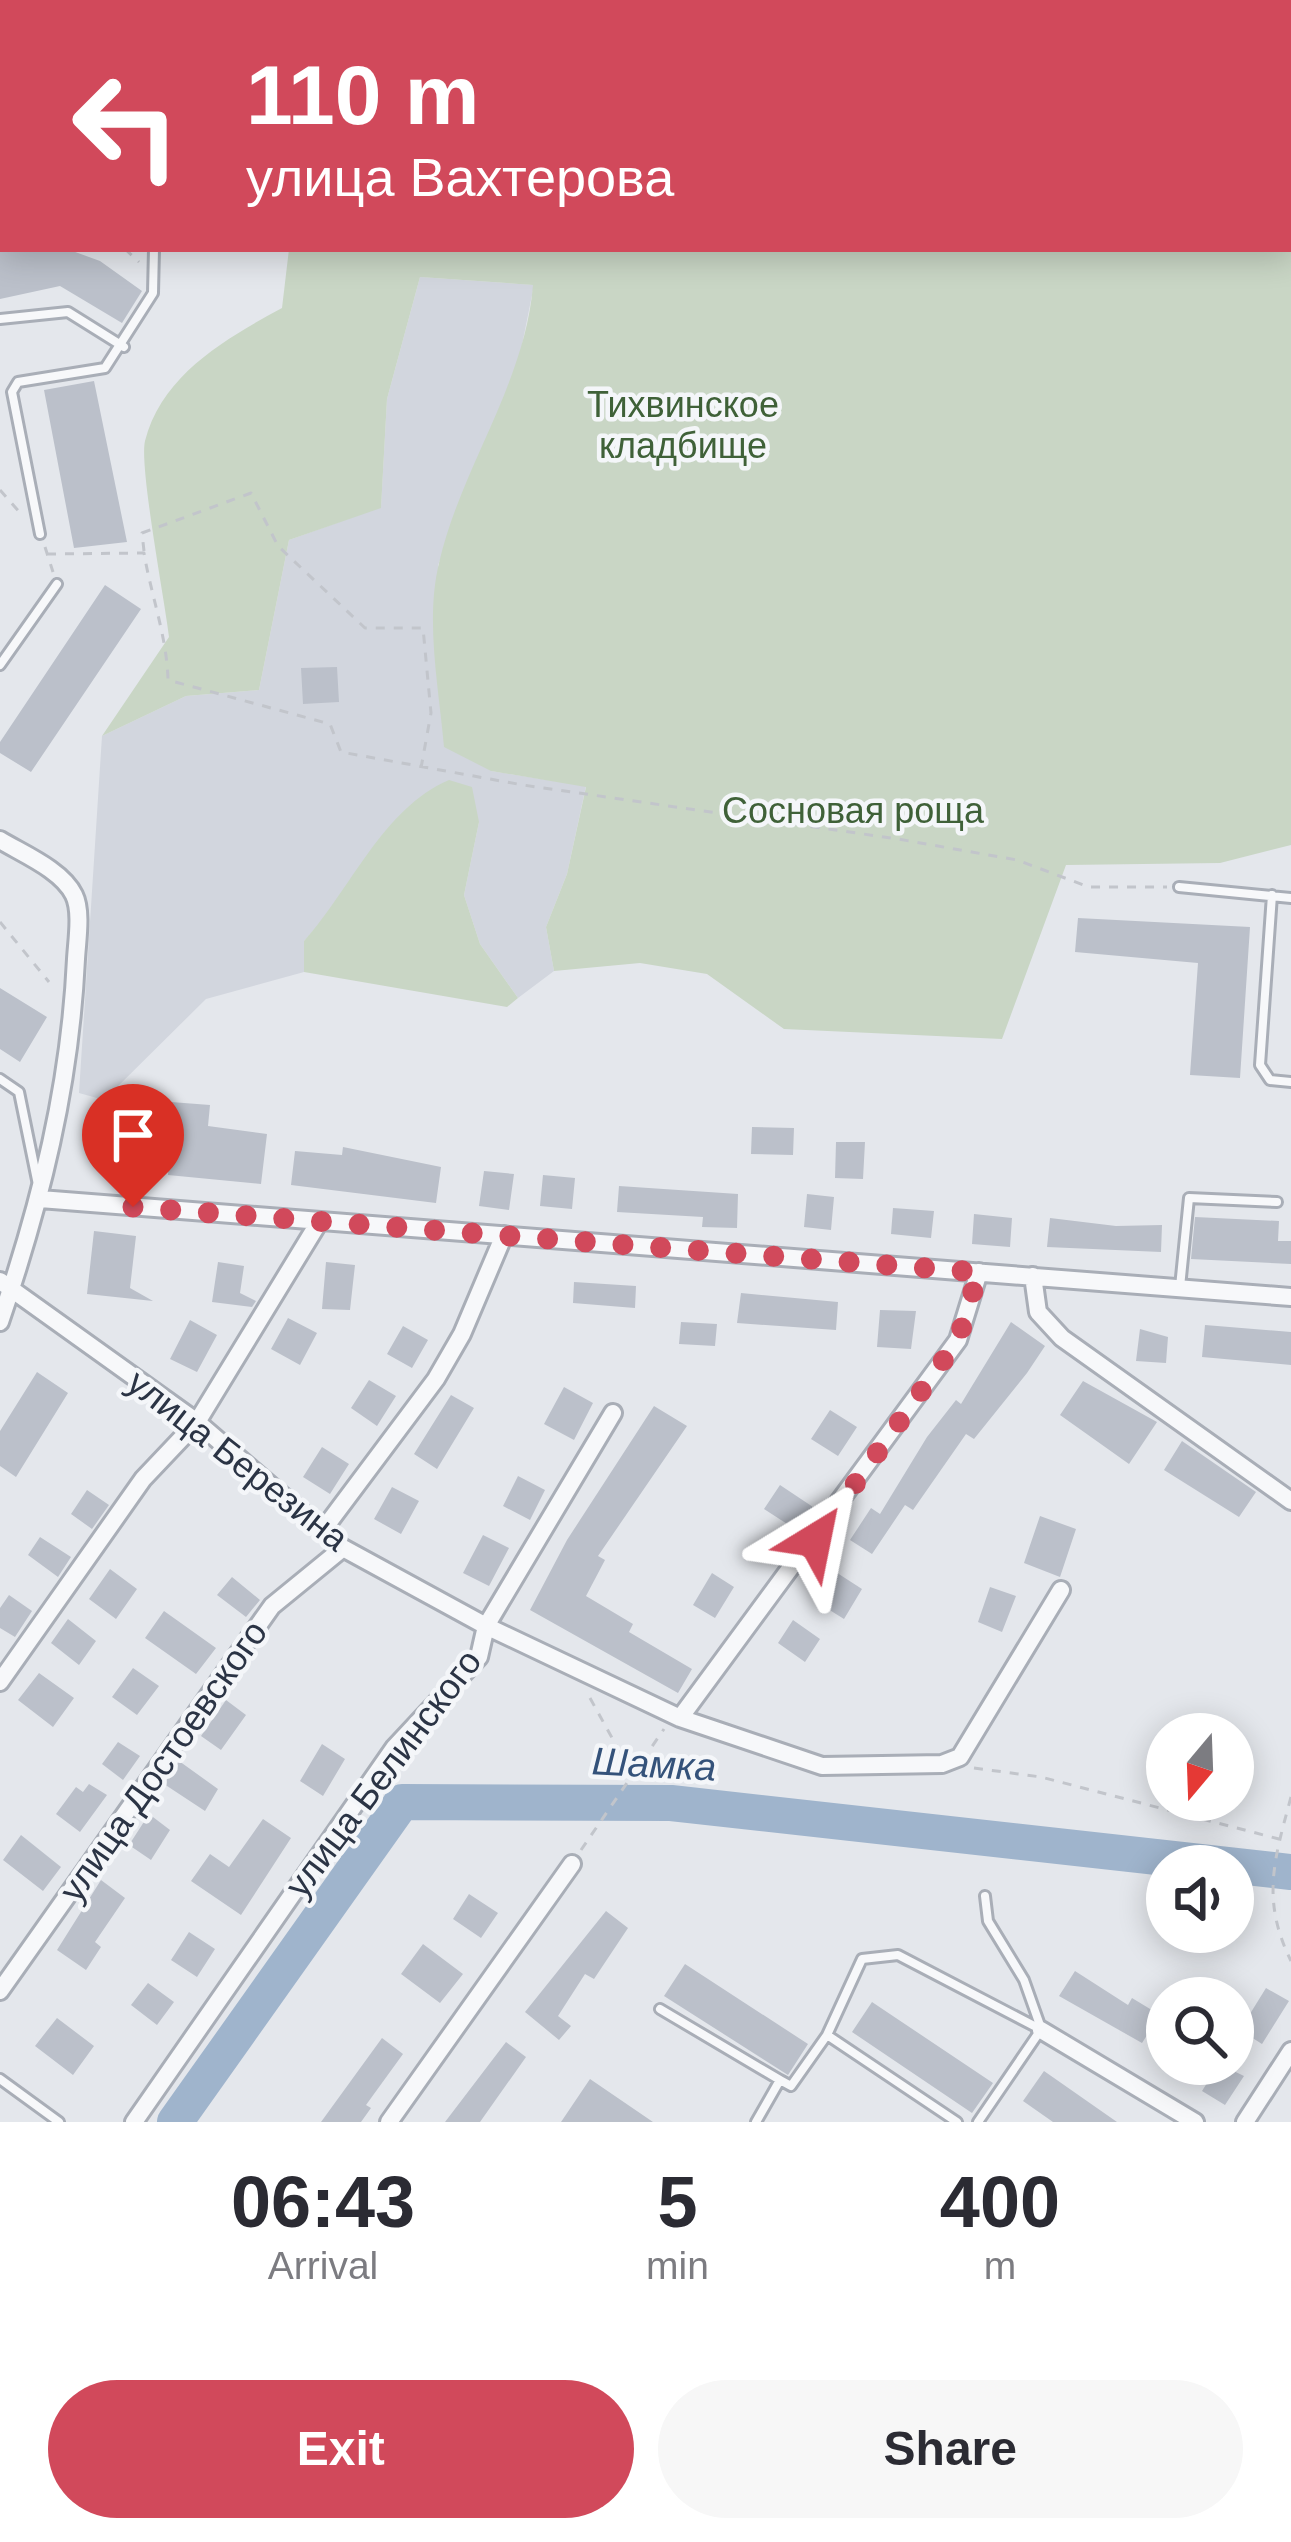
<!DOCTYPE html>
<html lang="en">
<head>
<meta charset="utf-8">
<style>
	:root { --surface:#fff; --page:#f7f7f7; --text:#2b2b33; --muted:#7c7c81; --accent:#d1495b }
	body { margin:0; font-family:Helvetica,sans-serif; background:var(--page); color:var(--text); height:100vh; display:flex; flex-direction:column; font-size:45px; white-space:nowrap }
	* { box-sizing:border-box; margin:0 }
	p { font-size:39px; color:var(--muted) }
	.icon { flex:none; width:66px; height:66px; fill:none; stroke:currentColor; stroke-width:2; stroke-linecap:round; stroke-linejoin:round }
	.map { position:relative; height:2122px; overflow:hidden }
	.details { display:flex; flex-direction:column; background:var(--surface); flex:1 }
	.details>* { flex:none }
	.hud { position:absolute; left:0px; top:0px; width:1293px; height:252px; box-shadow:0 6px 30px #0003; background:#d1495b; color:#fff; overflow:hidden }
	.needle { width:78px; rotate:199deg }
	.controls { position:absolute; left:1146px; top:1713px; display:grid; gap:24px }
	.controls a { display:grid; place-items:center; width:108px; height:108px; border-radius:50%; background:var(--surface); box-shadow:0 6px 30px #0003; font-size:60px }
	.pin { position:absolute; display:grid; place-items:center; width:102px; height:102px; color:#fff; margin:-123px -51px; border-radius:50% 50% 50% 0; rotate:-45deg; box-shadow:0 0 12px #0007 }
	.pin .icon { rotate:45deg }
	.me { position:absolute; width:132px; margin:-66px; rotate:35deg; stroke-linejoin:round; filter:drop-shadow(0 0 9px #0008) }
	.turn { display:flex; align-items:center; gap:42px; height:252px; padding:0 48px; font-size:54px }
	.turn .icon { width:156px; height:156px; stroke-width:2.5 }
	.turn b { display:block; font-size:84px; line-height:102px }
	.eta { display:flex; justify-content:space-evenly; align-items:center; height:204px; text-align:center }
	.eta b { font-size:72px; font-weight:700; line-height:84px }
	.button { display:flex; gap:24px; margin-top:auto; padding:24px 48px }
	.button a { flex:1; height:138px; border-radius:72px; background:var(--accent); color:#fff; font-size:48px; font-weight:700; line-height:138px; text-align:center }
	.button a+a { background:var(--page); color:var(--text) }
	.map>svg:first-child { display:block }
</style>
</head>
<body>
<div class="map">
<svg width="1291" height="2122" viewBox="0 0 1291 2122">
	<rect width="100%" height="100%" fill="#e4e7ec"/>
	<!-- built -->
	<path fill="#d2d6de" d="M 420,277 L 534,285 L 518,365 L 438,565 L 491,771 L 586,786 L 567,874 L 546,927 L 554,971 L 518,998 L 480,944 L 464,895 L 479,822 L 340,901 L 304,941 L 304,972 L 206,999 L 104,1100 L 79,1093 L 102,736 L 186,696 L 259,690 L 289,540 L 381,507 L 387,399 Z"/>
	<!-- green -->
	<path fill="#c9d6c5" d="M 464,0 L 1291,0 L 1291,845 L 1220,863 L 1066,865 L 1002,1039 L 784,1029 L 707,974 L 640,963 L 554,971 L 546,927 L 567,874 L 586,787 L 491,771 L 444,747 C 439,688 425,621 439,563 C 461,467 525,384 533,285 L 420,277 L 387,399 L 381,508 L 289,540 L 259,690 L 186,696 L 102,736 L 169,637 C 165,602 139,466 145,441 C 162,374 227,338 282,308 L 289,249 L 1290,249 L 1290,3 Z
		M 449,780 L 472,787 L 479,822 L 464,895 L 480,944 L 518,998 L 507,1007 L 304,972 L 304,941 C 351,889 383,808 449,780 Z"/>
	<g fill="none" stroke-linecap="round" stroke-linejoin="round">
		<!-- river -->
		<path stroke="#9fb4cc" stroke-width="36" d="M 175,2122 L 402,1802 L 671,1803 L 1291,1872"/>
	</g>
	<!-- building -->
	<path fill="#bbc0ca" d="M 0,249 L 67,249 L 100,261 L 142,291 L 122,323 L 60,286 L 0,299 Z
		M 94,381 L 127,542 L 74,548 L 44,390 Z
		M 105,585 L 141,609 L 31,772 L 0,753 L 0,742 Z
		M 337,667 L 339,702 L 303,704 L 301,668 Z
		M 1078,918 L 1250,927 L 1240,1078 L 1190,1075 L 1198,963 L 1075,952 Z
		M 0,988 L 47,1017 L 20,1062 L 0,1049 Z
		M 171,1102 L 210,1105 L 208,1126 L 267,1134 L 261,1184 L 168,1175 Z
		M 752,1127 L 794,1128 L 793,1155 L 751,1154 Z
		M 836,1142 L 865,1142 L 863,1179 L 835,1178 Z
		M 343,1147 L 441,1167 L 436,1203 L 291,1185 L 295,1151 L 342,1155 Z
		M 484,1171 L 514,1174 L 509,1210 L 479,1206 Z
		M 543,1175 L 575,1178 L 572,1209 L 540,1206 Z
		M 619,1186 L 738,1194 L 737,1228 L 702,1227 L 703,1217 L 617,1212 Z
		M 807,1194 L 834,1197 L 831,1230 L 804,1227 Z
		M 893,1208 L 934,1211 L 931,1238 L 891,1234 Z
		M 974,1214 L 1012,1218 L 1010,1247 L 972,1244 Z
		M 1195,1217 L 1279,1221 L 1278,1241 L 1291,1241 L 1291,1264 L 1191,1259 Z
		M 1050,1218 L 1116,1226 L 1162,1225 L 1161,1252 L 1047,1247 Z
		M 94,1231 L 136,1236 L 130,1288 L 153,1301 L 87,1294 Z
		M 218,1262 L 244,1266 L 240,1293 L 256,1301 L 252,1307 L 212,1302 Z
		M 326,1262 L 355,1265 L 350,1310 L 322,1309 Z
		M 574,1282 L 636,1286 L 635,1308 L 573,1303 Z
		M 741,1293 L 838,1302 L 836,1330 L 737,1323 Z
		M 880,1310 L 916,1311 L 911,1349 L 877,1347 Z
		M 288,1318 L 317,1333 L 300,1365 L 271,1349 Z
		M 190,1320 L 217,1335 L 197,1372 L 170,1359 Z
		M 681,1322 L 717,1324 L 715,1346 L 679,1344 Z
		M 1011,1322 L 1045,1346 L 1027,1373 L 974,1439 L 966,1434 L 913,1510 L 905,1505 L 872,1554 L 850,1540 L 871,1508 L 880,1514 L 927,1437 L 956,1400 L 961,1404 Z
		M 1205,1325 L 1291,1332 L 1291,1365 L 1202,1357 Z
		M 403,1326 L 428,1340 L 412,1368 L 387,1354 Z
		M 1140,1329 L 1168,1337 L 1166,1363 L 1136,1361 Z
		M 37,1372 L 68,1393 L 16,1477 L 0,1466 L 0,1431 Z
		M 369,1380 L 396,1396 L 377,1426 L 351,1408 Z
		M 1083,1381 L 1157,1422 L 1129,1464 L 1060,1415 Z
		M 564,1387 L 593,1403 L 574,1440 L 544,1424 Z
		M 451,1395 L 474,1408 L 437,1469 L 414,1454 Z
		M 654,1406 L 687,1426 L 598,1556 L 605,1560 L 586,1596 L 633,1624 L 629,1632 L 692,1669 L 678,1693 L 530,1610 L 567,1540 Z
		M 830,1410 L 857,1427 L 838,1456 L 811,1439 Z
		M 1182,1441 L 1256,1492 L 1239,1517 L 1164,1470 Z
		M 322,1447 L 349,1464 L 330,1494 L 303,1477 Z
		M 518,1476 L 545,1490 L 530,1520 L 503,1506 Z
		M 780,1485 L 813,1507 L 798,1531 L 764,1509 Z
		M 392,1487 L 419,1501 L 401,1534 L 374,1519 Z
		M 87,1490 L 109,1505 L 92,1529 L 71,1514 Z
		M 1040,1516 L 1076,1529 L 1060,1577 L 1024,1563 Z
		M 483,1535 L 509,1548 L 489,1586 L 463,1573 Z
		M 40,1537 L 71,1557 L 58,1577 L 28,1555 Z
		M 110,1569 L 137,1589 L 116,1619 L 89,1599 Z
		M 831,1569 L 862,1589 L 844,1619 L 812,1599 Z
		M 712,1573 L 734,1587 L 715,1618 L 693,1605 Z
		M 232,1577 L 260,1600 L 246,1617 L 217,1595 Z
		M 990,1587 L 1016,1596 L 1002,1632 L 978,1622 Z
		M 9,1595 L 32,1611 L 15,1637 L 0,1628 L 0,1608 Z
		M 164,1611 L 216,1648 L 196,1674 L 145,1638 Z
		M 68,1619 L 96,1641 L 79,1665 L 51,1643 Z
		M 793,1620 L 820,1639 L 805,1662 L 778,1643 Z
		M 133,1668 L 159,1686 L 137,1715 L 112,1697 Z
		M 39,1673 L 74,1698 L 53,1727 L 18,1700 Z
		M 226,1700 L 246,1715 L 221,1750 L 201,1736 Z
		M 118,1742 L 140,1756 L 123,1780 L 102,1764 Z
		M 322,1744 L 345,1759 L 323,1796 L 300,1781 Z
		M 179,1761 L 218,1789 L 205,1811 L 164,1784 Z
		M 89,1784 L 107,1795 L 80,1832 L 56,1814 L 76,1787 L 83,1792 Z
		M 149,1814 L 170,1830 L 151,1860 L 129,1845 Z
		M 263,1819 L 291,1838 L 241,1915 L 191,1881 L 210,1854 L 229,1867 Z
		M 21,1835 L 61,1867 L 43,1891 L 3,1860 Z
		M 101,1880 L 125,1898 L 95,1942 L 101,1947 L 86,1970 L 57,1950 Z
		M 469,1894 L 498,1913 L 481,1938 L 453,1919 Z
		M 606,1911 L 628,1928 L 594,1979 L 585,1974 L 558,2016 L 571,2026 L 559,2040 L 525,2012 Z
		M 189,1932 L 215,1949 L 197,1977 L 171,1960 Z
		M 423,1944 L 463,1974 L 440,2003 L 401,1974 Z
		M 685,1964 L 808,2044 L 788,2075 L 664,1996 Z
		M 1075,1971 L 1128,2005 L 1132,1998 L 1160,2015 L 1142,2043 L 1059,1996 Z
		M 148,1983 L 174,2002 L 157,2025 L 131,2005 Z
		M 1266,1988 L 1289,2001 L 1262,2044 L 1240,2030 Z
		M 872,2002 L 993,2083 L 972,2113 L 852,2032 Z
		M 57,2018 L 94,2046 L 73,2075 L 35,2046 Z
		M 382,2038 L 403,2054 L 366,2105 L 371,2108 L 361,2122 L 321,2122 Z
		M 506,2042 L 526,2057 L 480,2122 L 445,2122 Z
		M 1219,2064 L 1244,2076 L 1225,2105 L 1202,2091 Z
		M 1044,2071 L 1117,2122 L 1053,2122 L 1023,2101 Z
		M 590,2079 L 653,2122 L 561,2122 Z"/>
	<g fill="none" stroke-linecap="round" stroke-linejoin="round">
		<!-- service casing -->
		<g stroke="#a9aeb7" stroke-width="14">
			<path id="service" d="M 311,3 L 313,0
				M 0,206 L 3,205
				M 0,319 L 68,312 L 124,347
				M 40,534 L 12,392 L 18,382 L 105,368 L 153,293 L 154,249
				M 0,665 L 57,584
				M 1179,887 L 1291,898
				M 1272,895 L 1260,1065 L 1270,1080 L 1291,1082
				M 0,1079 L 19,1092 L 37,1180
				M 1180,1287 L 1189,1198 L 1277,1202
				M 985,1896 L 988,1921 L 1024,1980 L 1041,2028
				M 660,2009 L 780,2080
				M 827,2035 L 862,1959 L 898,1955 L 1040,2029
				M 0,2079 L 59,2122
				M 756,2122 L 780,2080 L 791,2086 L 827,2035 L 957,2122
				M 978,2122 L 1040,2031"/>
		</g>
		<!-- minor casing -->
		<g stroke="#a9aeb7" stroke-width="22">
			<path id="minor" d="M 0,840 C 23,854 62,870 74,895 C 82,911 77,941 76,959 C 70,1086 41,1202 0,1322
				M 40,1199 L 1291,1297
				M 979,1272 L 958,1340 L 680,1718 L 822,1766 L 942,1764 L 960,1757 L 1061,1590
				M 1033,1276 L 1038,1312 L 1062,1338 L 1291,1501
				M 0,1281 L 197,1422 L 343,1548 L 486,1626 L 680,1718
				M 323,1530 L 436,1379 L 462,1334 L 504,1235
				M 0,1682 L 143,1479 L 197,1422 L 319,1222
				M 0,1991 L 272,1606 L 343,1548
				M 1041,2030 L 1195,2122
				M 134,2122 L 394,1748 L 479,1657 L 486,1626 L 613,1413
				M 389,2122 L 572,1864
				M 1245,2122 L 1291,2051"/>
		</g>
		<!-- path -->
		<path stroke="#c2c5cb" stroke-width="3" stroke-dasharray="9 9" stroke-linecap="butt" d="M 59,0 L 60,3
			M 153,0 L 154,3
			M 213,3 L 215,0
			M 0,64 L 3,63
			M 1290,104 L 1291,105
			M 0,233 L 3,232
			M 125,249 L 139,262
			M 0,490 L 22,515
			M 45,547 L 53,572
			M 144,551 L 142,533 L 251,493 L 278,546 L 365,628 L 423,628 L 431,713 L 421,768
			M 47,554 L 144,553 C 151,595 167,637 168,680 L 330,724 L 341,752 L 523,785 L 898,839 L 1017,860 L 1089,887 L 1167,887
			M 0,922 L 49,982
			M 590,1698 L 632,1774
			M 974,1768 L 1041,1777 L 1279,1839
			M 1291,1797 C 1274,1860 1261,1900 1291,1961
			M 581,1850 L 664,1729"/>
		<!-- service -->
		<use href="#service" stroke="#f7f8fa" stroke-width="8"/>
		<!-- minor -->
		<use href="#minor" stroke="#f7f8fa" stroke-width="16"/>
	</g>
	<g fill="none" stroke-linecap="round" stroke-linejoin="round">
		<!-- route -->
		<path stroke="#d1495b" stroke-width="21" stroke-dasharray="0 37.8" d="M 133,1207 L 979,1272 L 958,1340 L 815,1540"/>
	</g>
	<g text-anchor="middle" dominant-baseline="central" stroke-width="9" stroke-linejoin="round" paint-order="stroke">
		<!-- park labels -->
		<g font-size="36" fill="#3f6138" stroke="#f4f6f9">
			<text x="683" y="404">Тихвинское<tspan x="683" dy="41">кладбище</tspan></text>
			<text x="853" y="810">Сосновая роща</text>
		</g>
		<!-- street labels -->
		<g font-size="36" fill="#2b3445" stroke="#f4f6f9">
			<text transform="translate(238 1460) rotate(38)">улица Березина</text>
			<text transform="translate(163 1761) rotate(-55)">улица Достоевского</text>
			<text transform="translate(383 1773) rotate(-53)">улица Белинского</text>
		</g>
		<!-- water labels -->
		<g font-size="39" font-style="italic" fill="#34527a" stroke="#f4f6f9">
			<text transform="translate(654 1764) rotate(3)">Шамка</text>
		</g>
	</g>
</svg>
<div class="controls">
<a><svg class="needle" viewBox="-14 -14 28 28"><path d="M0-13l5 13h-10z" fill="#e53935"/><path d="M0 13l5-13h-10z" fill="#7c7c81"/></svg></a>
<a><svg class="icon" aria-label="sound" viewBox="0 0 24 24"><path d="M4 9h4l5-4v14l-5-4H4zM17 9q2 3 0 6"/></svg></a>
<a><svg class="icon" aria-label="search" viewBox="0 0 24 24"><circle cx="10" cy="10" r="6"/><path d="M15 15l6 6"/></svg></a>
</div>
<div class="pin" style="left:133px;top:1207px;background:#d93025"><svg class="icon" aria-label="arrive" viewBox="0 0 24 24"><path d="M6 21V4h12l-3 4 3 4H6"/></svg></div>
<svg class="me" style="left:815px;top:1540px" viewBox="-20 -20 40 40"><path d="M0-17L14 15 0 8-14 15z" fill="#d1495b" stroke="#fff" stroke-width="4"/></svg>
<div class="hud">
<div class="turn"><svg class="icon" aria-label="left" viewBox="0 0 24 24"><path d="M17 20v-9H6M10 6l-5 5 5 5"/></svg><div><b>110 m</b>улица Вахтерова</div></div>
</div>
</div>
<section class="details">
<div class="eta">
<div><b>06:43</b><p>Arrival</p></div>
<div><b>5</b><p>min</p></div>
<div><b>400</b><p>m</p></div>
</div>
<div class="button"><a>Exit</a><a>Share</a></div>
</section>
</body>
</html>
